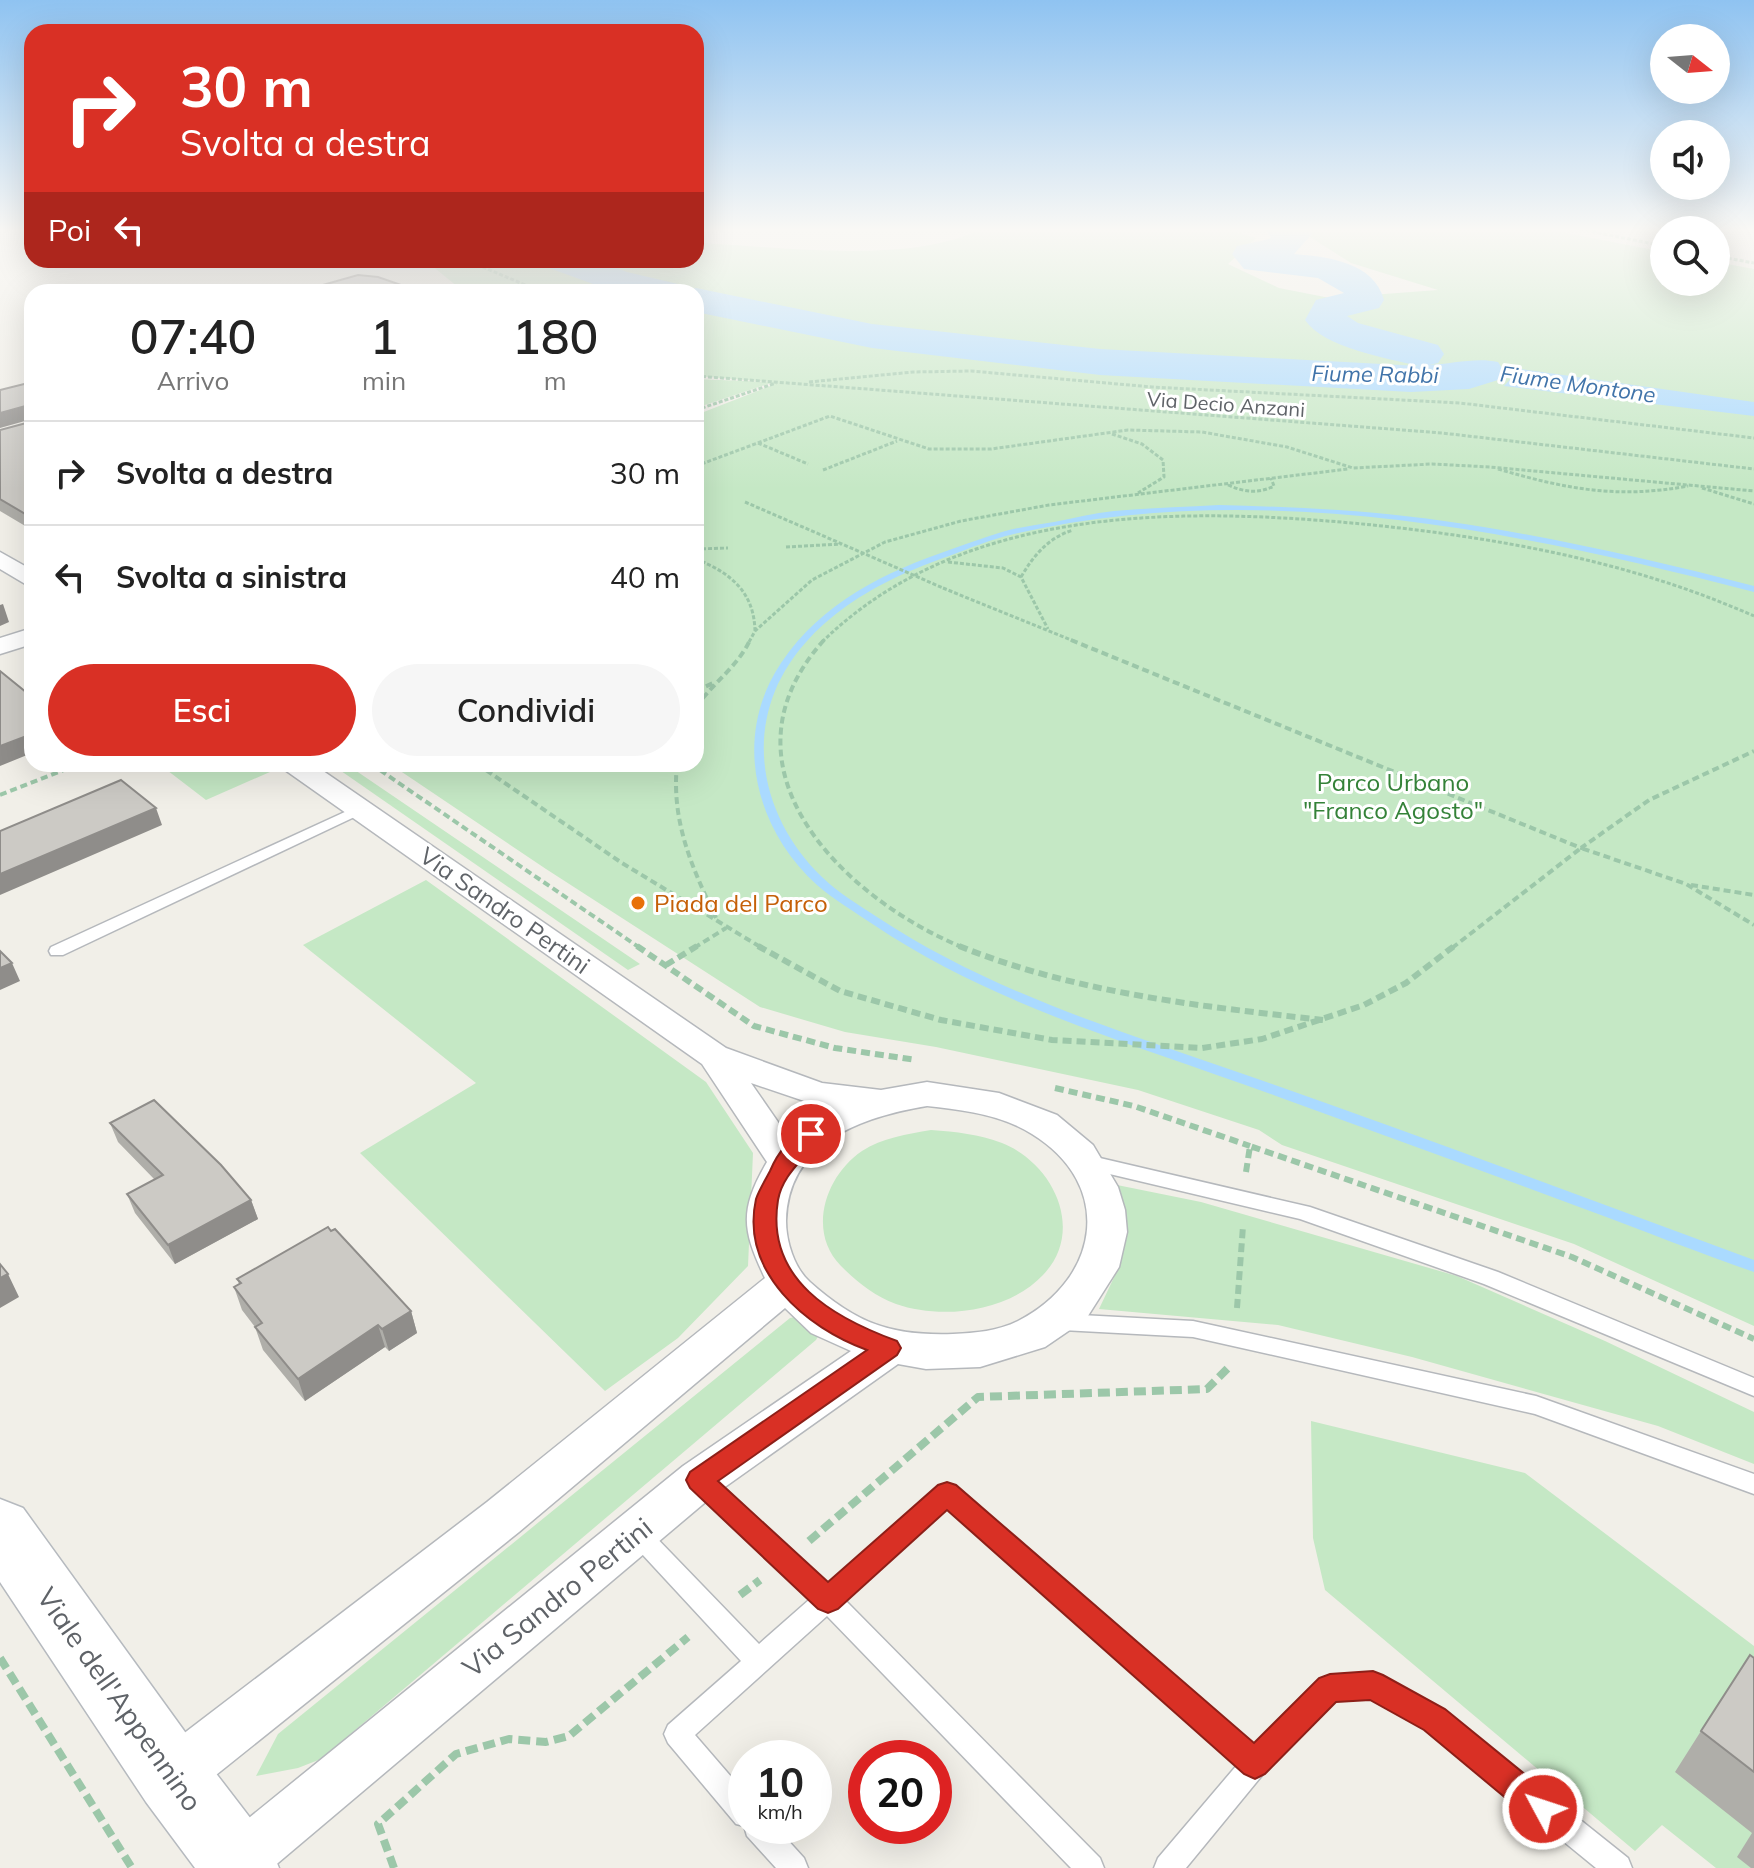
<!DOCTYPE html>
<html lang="it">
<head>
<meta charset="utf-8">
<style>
	:root { --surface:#fff; --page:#f6f6f6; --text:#222; --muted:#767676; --line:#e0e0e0; --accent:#d93025 }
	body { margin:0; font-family:Mulish,sans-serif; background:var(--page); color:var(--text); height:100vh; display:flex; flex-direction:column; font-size:30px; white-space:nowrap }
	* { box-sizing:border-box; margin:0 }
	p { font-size:26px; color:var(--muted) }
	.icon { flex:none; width:44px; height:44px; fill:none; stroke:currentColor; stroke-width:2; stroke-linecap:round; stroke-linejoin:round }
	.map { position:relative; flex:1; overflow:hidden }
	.panel { position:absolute; left:24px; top:284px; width:680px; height:488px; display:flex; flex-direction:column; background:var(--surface); border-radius:24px; box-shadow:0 8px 32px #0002 }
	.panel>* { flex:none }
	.guide { position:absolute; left:24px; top:24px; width:680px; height:244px; border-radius:24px; box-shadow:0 8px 32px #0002; background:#d93025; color:#fff; overflow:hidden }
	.needle { width:52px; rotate:107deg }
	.buttons { position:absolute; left:1650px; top:24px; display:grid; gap:16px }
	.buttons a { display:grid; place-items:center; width:80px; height:80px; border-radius:50%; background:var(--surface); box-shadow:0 8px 32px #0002; font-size:40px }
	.speed { position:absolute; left:728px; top:1740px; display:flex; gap:16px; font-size:40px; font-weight:700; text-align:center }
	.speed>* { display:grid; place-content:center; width:104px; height:104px; border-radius:50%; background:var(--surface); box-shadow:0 8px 32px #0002; line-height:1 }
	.speed small { font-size:20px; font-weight:400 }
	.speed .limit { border:12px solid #d22; background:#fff; color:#111 }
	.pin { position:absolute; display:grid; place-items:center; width:68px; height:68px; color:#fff; margin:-34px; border:4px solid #fff; border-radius:50%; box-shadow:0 2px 8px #0007 }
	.me { position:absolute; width:88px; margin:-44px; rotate:310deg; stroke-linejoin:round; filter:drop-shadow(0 0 6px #0008) }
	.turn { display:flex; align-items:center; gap:28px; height:168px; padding:0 24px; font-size:36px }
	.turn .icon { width:104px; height:104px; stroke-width:2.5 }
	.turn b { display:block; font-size:56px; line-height:68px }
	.then { display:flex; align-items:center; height:76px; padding:0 24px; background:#0003; gap:16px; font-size:30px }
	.eta { display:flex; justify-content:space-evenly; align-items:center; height:136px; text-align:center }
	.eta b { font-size:48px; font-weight:600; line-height:56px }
	.primary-button { display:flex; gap:16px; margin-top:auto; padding:16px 24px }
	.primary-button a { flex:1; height:92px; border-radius:48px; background:var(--accent); color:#fff; font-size:32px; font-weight:600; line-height:92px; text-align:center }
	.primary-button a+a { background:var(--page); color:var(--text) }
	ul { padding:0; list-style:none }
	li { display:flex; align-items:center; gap:24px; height:104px; padding:0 24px; border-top:2px solid var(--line) }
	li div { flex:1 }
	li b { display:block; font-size:30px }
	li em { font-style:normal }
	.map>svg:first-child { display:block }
</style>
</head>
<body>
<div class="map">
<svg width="1754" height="1868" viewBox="0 0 1754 1868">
	<rect width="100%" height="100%" fill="#f1efe8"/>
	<!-- green -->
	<path fill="#c5e8c5" d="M 983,228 L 1223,228 L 1256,238 L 1228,264 L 1279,288 L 1330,298 L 1438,290 L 1351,263 L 1296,228 L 1541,228 L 1664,252 L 1664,282 L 1716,282 L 1716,262 L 1754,269 L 1754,1326 L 1574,1244 L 1282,1145 L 1259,1130 L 1138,1090 L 936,1047 L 845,1032 L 760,1007 L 546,869 L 390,764 L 696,764 L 696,415 L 773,385 L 771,383 L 696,408 L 696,379 L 770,382 L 696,376 L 696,292 L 464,292 L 425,260 L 696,260 L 696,243 C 778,246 910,266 983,228 Z
		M 159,764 L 274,764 L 279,768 L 206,800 Z
		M 331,764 L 346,764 L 640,964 L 628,970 Z
		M 426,880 L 706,1082 L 753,1153 L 748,1266 L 678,1338 L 605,1391 L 360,1153 L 476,1083 L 303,945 Z
		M 931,1130 C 956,1132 979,1134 1002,1143 C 1053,1163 1086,1230 1043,1275 C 1008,1312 942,1320 896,1304 C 874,1296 857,1282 841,1266 C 807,1232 825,1176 862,1151 C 882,1138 907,1134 931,1130 Z
		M 1117,1185 L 1201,1202 L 1457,1276 L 1605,1341 L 1754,1412 L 1754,1464 L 1658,1426 L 1412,1357 L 1278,1325 L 1099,1309 L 1118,1269 L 1128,1229 Z
		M 800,1316 L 822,1329 L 816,1340 L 321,1759 L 298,1768 L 256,1776 L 278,1734 L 790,1318 Z
		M 1311,1421 L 1525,1473 L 1754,1646 L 1754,1868 L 1716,1868 L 1662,1825 L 1635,1851 L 1325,1590 L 1313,1538 Z"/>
	<!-- water -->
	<path fill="#aadaff" d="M 1520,369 L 1754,402 L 1754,416 L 1504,386 Z"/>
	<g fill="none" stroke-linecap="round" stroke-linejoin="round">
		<!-- stream -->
		<path fill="#aadaff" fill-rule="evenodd" d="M 1219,505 C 1294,507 1370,510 1444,521 C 1549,536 1652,560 1754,586 L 1754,592 C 1514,530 1260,478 1014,534 C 992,539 970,548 949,556 C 879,580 806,619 775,691 C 748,757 772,829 822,877 C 838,893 859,905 877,917 C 992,993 1123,1032 1252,1077 C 1420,1136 1587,1198 1754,1260 L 1754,1272 C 1699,1253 1644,1231 1590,1211 C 1485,1172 1381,1134 1276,1096 C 1140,1046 996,1007 874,925 C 855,912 834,900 817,885 C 754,828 732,736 781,663 C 822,602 885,572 952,549 C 969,543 985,537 1002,532 C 1019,527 1037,525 1054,522 C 1074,518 1094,513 1114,511 C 1149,508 1184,507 1219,505 Z"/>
		<!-- river -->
		<path fill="#aadaff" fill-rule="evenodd" d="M 1263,228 L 1308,228 L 1312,234 L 1294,254 C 1328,257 1374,262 1384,300 L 1379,308 L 1347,316 L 1358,323 L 1438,345 L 1444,354 L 1438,363 L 1429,365 C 1452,364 1476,357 1498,362 L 1504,371 L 1498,380 L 1469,389 L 1411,392 L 1100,375 L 872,348 L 696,312 L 696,292 L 615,292 L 549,268 L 544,260 L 595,260 L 627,272 L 678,284 L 683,292 L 696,288 L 872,324 L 1100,349 L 1419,366 C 1387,358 1324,348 1305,320 L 1316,300 L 1344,293 L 1318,278 L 1244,269 L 1232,254 L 1237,246 L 1269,239 L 1271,237 Z"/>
		<!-- service casing -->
		<g stroke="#b5b8bc" stroke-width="3">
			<path id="service" d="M 360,805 L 367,809 L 365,812 L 63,955 L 51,955 L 49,951 L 51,947 Z
				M 1087,1155 L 1310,1207 L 1498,1272 L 1754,1378 L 1754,1396 L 1484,1284 L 1300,1219 L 1080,1167 L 1078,1162 L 1080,1157 Z
				M 1062,1314 L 1193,1321 L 1536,1396 L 1754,1474 L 1754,1494 L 1535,1414 L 1193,1337 L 1062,1330 L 1055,1328 L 1052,1322 L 1055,1316 Z
				M 700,1470 L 708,1473 L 828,1584 L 939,1486 L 947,1483 L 955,1486 L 1254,1746 L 1321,1679 L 1330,1676 L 1373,1673 L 1444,1711 L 1628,1858 L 1632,1868 L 1596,1868 L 1426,1729 L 1371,1697 L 1336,1700 L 1264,1773 L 1186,1868 L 1154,1868 L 1158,1858 L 1237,1765 L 947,1507 L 845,1600 L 1100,1858 L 1104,1868 L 1071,1868 L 827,1616 L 695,1735 L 746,1794 L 746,1826 L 775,1826 L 804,1858 L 808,1868 L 776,1868 L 747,1836 L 744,1826 L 736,1824 L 668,1743 L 664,1734 L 668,1725 L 741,1661 L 629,1540 L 625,1533 L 629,1526 L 637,1522 L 645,1526 L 759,1644 L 810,1599 L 692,1487 L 689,1480 L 692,1473 Z"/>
		</g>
		<!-- minor casing -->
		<g stroke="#b5b8bc" stroke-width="3">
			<path id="minor" d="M 0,552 L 32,570 L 32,588 L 0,569 Z
				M 32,628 L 32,644 L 0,654 L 0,638 Z
				M 281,764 L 313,764 L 726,1048 L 822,1083 L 881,1090 L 927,1082 L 999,1093 L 1057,1115 L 1093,1145 L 1118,1187 L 1125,1210 L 1127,1232 L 1119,1267 L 1086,1319 L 1045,1347 L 980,1367 L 926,1369 L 898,1364 L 715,1494 L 272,1868 L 212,1868 L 209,1862 L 218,1843 L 683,1466 L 851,1351 L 811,1333 L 785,1308 L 519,1532 L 191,1795 L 172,1802 L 153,1795 L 146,1776 L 153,1757 L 487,1502 L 765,1278 C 742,1230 739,1210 767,1162 L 702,1064 L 285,770 ZM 751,1083 L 825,1108 L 787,1135 ZM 927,1106 C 963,1110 1000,1114 1032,1134 C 1115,1185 1100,1279 1018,1321 C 998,1331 975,1333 953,1334 C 890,1336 856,1323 810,1282 C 794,1268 786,1241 786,1221 C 788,1142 861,1117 927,1106 Z"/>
		</g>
		<!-- secondary casing -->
		<g stroke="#b6babf" stroke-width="3">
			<path id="secondary" d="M 0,1499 L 23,1508 L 198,1750 L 268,1841 L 279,1868 L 195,1868 L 146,1802 L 0,1582 Z"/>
		</g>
		<!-- path-far3 -->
		<path stroke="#9cc7a9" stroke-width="3" stroke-dasharray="4 2" stroke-linecap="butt" d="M 1574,228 L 1664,246
			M 1716,256 L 1754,263
			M 466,260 L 542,292
			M 696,376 L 1442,433 L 1754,469
			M 809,382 L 913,372 L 971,371 L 1152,387 L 1460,403 L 1754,438
			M 696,410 L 776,383
			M 1112,434 L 1142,444 L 1163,460 L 1164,477 L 1138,493
			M 758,443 L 808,464
			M 696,466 L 830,416 L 929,449 L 991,449 L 1128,430 L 1202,432 L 1287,447 L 1353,468 L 1432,464 L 1490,467 L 1754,491
			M 1498,469 C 1566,489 1617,499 1688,486
			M 823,470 L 897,441
			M 1228,485 C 1244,492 1258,494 1274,486 L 1271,478
			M 1702,488 L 1754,504
			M 745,502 L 872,557
			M 786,547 L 841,544
			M 696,549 L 728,548
			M 696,559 C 731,573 754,592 755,631
			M 948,562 L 1003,568 L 1021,577 L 1048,629
			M 1021,577 C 1034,555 1048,538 1073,530
			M 943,588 L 1076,642
			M 749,642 L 755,631 L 812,580 L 885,542 L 961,521 L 1049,505 L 1348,469
			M 822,642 C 965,502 1187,507 1373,525 C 1505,539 1632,562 1754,616"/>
		<!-- path-far2 -->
		<path stroke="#9cc7a9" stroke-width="4" stroke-dasharray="7 4" stroke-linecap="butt" d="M 824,640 C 710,767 842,898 964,948
			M 1071,640 L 1581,848 L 1649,800 L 1754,751
			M 696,691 L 713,683
			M 696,707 C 713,683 738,666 750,640
			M 371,764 L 640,948
			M 477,764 L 622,863 L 762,948
			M 677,764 C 671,823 693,870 718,922
			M 0,795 L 79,764
			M 1691,885 L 1754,895
			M 694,948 L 726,928
			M 1452,948 L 1581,848 L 1686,884 L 1754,925"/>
		<!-- path-far1 -->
		<path stroke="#9cc7a9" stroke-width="6" stroke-dasharray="9 5" stroke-linecap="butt" d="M 637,946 L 754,1026 L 835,1048 L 916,1060
			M 758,946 L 840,991 L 941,1020 L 1052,1040 L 1202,1048 L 1262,1039 L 1364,1005 L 1406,983 L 1454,946
			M 959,946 C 1076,993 1198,1006 1323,1020
			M 666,965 L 697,946
			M 1055,1088 L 1134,1106 L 1250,1146
			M 1246,1172 L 1250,1146 L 1572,1257 L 1754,1339
			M 1237,1308 L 1243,1226"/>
		<!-- path -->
		<path stroke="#9cc7a9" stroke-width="8" stroke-dasharray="12 6" stroke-linecap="butt" d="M 809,1541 L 978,1397 L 1207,1389 L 1231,1365
			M 740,1595 L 760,1580
			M 0,1658 L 132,1868
			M 394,1868 L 378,1824 L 456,1754 L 509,1739 L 546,1742 L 569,1736 L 688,1637"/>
		<!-- service -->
		<use href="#service" fill="#fff" fill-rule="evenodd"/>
		<!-- minor -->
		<use href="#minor" fill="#fff" fill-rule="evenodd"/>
		<!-- secondary -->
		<use href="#secondary" fill="#fff" fill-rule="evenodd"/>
		<!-- path-bridge -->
		<path stroke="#9cc7a9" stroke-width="3" stroke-dasharray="4 2" stroke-linecap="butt" d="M 872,557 L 943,588"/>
	</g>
	<!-- wall -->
	<path fill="#afaea9" d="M 32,382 L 32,530 L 0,511 L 0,430 L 30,422 Z
		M 110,1123 L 251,1200 L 258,1219 L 175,1264 L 135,1213 L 127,1194 L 155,1180 L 118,1142 Z
		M 237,1279 L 411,1311 L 417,1333 L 389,1351 L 385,1347 L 305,1401 L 263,1350 L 255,1327 L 242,1310 L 234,1287 L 239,1284 Z
		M 1754,1658 L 1754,1868 L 1751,1868 L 1737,1857 L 1752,1833 L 1675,1772 L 1701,1731 Z"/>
	<!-- shaded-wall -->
	<path fill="#8f8d8a" d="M 29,405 L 32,419 L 0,428 L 0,413 Z
		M 3,604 L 9,622 L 0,626 L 0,605 Z
		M 32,734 L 32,753 L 0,766 L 0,746 Z
		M 156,808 L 162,825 L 0,895 L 0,874 Z
		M 12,963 L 20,981 L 0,990 L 0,968 Z
		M 251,1200 L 258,1219 L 175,1264 L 168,1245 Z
		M 8,1274 L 19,1297 L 0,1308 L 0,1278 Z
		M 411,1311 L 417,1333 L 389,1351 L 382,1329 Z
		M 378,1325 L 385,1347 L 305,1401 L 298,1379 Z"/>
	<!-- building -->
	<path fill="#cccac5" stroke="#8f8d8a" stroke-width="2" d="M 358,275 L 378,277 L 421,292 L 298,292 Z
		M 32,382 L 32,518 L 0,499 L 0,430 L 30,422 L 29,405 L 0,413 L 0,390 Z
		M 0,671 L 32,697 L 32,734 L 0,746 Z
		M 121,780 L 156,808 L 0,874 L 0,831 Z
		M 0,951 L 12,963 L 0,968 Z
		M 154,1100 L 221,1165 L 251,1200 L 168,1245 L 127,1194 L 163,1175 L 110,1123 Z
		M 328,1227 L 331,1231 L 335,1229 L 411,1311 L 382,1329 L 378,1325 L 298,1379 L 255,1327 L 262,1323 L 234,1287 L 241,1283 L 237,1279 Z
		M 0,1264 L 8,1274 L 0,1278 Z
		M 1750,1655 L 1754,1658 L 1754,1772 L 1701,1731 Z"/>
	<!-- sky -->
	<linearGradient id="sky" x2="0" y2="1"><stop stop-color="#8fc3f1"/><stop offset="0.47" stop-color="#f9f8f5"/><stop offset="1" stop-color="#f9f8f5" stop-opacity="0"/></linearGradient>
	<rect width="1754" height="489" fill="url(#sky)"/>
	<!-- route -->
	<path fill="#d93025" stroke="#8d1f18" stroke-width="2" d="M 811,1127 L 818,1129 L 821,1134 C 808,1157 783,1172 778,1200 C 765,1280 834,1318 897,1341 L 901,1348 L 897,1355 L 718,1481 L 828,1582 L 938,1485 L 947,1482 L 956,1485 L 1254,1743 L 1319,1678 L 1330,1674 L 1373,1671 L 1383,1675 L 1445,1709 L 1554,1798 L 1558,1809 L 1554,1820 L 1543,1824 L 1532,1820 L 1424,1730 L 1370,1700 L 1336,1702 L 1265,1774 L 1255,1779 L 1244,1774 L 947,1510 L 838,1609 L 828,1613 L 818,1609 L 690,1488 L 686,1480 L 690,1472 L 867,1350 C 806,1328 740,1272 756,1199 C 759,1190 766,1179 770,1171 C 777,1154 793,1132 811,1127 Z"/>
	<!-- markers -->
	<circle fill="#e8710a" stroke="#fff" stroke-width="3" cx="638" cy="903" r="8"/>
	<g text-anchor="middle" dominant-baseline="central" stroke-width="6" stroke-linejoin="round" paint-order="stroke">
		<!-- far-street labels -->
		<g font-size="20" fill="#5f6368" stroke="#fff">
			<text transform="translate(1226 404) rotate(4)">Via Decio Anzani</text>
		</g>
		<!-- far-water labels -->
		<g font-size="22" font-style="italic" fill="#4174aa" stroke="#fff">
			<text transform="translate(1375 374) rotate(1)">Fiume Rabbi</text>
			<text transform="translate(1578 384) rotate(8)">Fiume Montone</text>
		</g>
		<!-- park labels -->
		<g font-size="24" fill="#348238" stroke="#fff">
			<text x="1393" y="782">Parco Urbano<tspan x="1393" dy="28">"Franco Agosto"</tspan></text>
		</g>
		<!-- food labels -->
		<g font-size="24" fill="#c56008" stroke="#fff" text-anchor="start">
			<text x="654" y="903">Piada del Parco</text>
		</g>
		<!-- street labels -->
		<g font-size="24" fill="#5f6368" stroke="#fff">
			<text transform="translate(505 910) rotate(35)">Via Sandro Pertini</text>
		</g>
		<!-- near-street labels -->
		<g font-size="28" fill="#5f6368" stroke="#fff">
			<text transform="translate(557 1597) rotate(-39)">Via Sandro Pertini</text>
			<text transform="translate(120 1699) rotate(55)">Viale dell'Appennino</text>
		</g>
	</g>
</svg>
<div class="buttons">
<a><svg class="needle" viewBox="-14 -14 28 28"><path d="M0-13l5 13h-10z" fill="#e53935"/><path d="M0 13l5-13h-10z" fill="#767676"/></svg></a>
<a><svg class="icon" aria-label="sound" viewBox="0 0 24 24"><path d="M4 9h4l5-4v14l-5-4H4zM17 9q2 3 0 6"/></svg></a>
<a><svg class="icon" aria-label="search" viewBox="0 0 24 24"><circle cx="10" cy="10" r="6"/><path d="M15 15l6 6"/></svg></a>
</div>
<div class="speed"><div>10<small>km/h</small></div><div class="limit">20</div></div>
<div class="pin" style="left:811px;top:1134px;background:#d93025"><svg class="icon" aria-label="arrive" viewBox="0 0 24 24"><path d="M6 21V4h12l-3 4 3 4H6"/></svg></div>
<svg class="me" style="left:1543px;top:1809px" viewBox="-20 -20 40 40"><circle r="17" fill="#d93025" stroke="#fff" stroke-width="3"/><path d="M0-11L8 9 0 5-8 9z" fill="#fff"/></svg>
<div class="guide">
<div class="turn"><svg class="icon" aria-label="right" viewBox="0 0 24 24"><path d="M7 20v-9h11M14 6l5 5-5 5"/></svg><div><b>30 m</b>Svolta a destra</div></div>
<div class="then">Poi<svg class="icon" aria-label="left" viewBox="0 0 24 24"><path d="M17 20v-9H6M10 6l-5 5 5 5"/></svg></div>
</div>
<section class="panel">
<div class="eta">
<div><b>07:40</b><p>Arrivo</p></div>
<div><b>1</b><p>min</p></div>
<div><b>180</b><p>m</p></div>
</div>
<ul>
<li><svg class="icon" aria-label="right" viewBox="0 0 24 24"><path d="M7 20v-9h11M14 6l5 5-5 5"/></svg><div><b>Svolta a destra</b></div><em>30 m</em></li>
<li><svg class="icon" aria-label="left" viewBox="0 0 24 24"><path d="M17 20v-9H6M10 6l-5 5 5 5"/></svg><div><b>Svolta a sinistra</b></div><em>40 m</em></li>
</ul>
<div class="primary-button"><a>Esci</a><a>Condividi</a></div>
</section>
</div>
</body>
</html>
